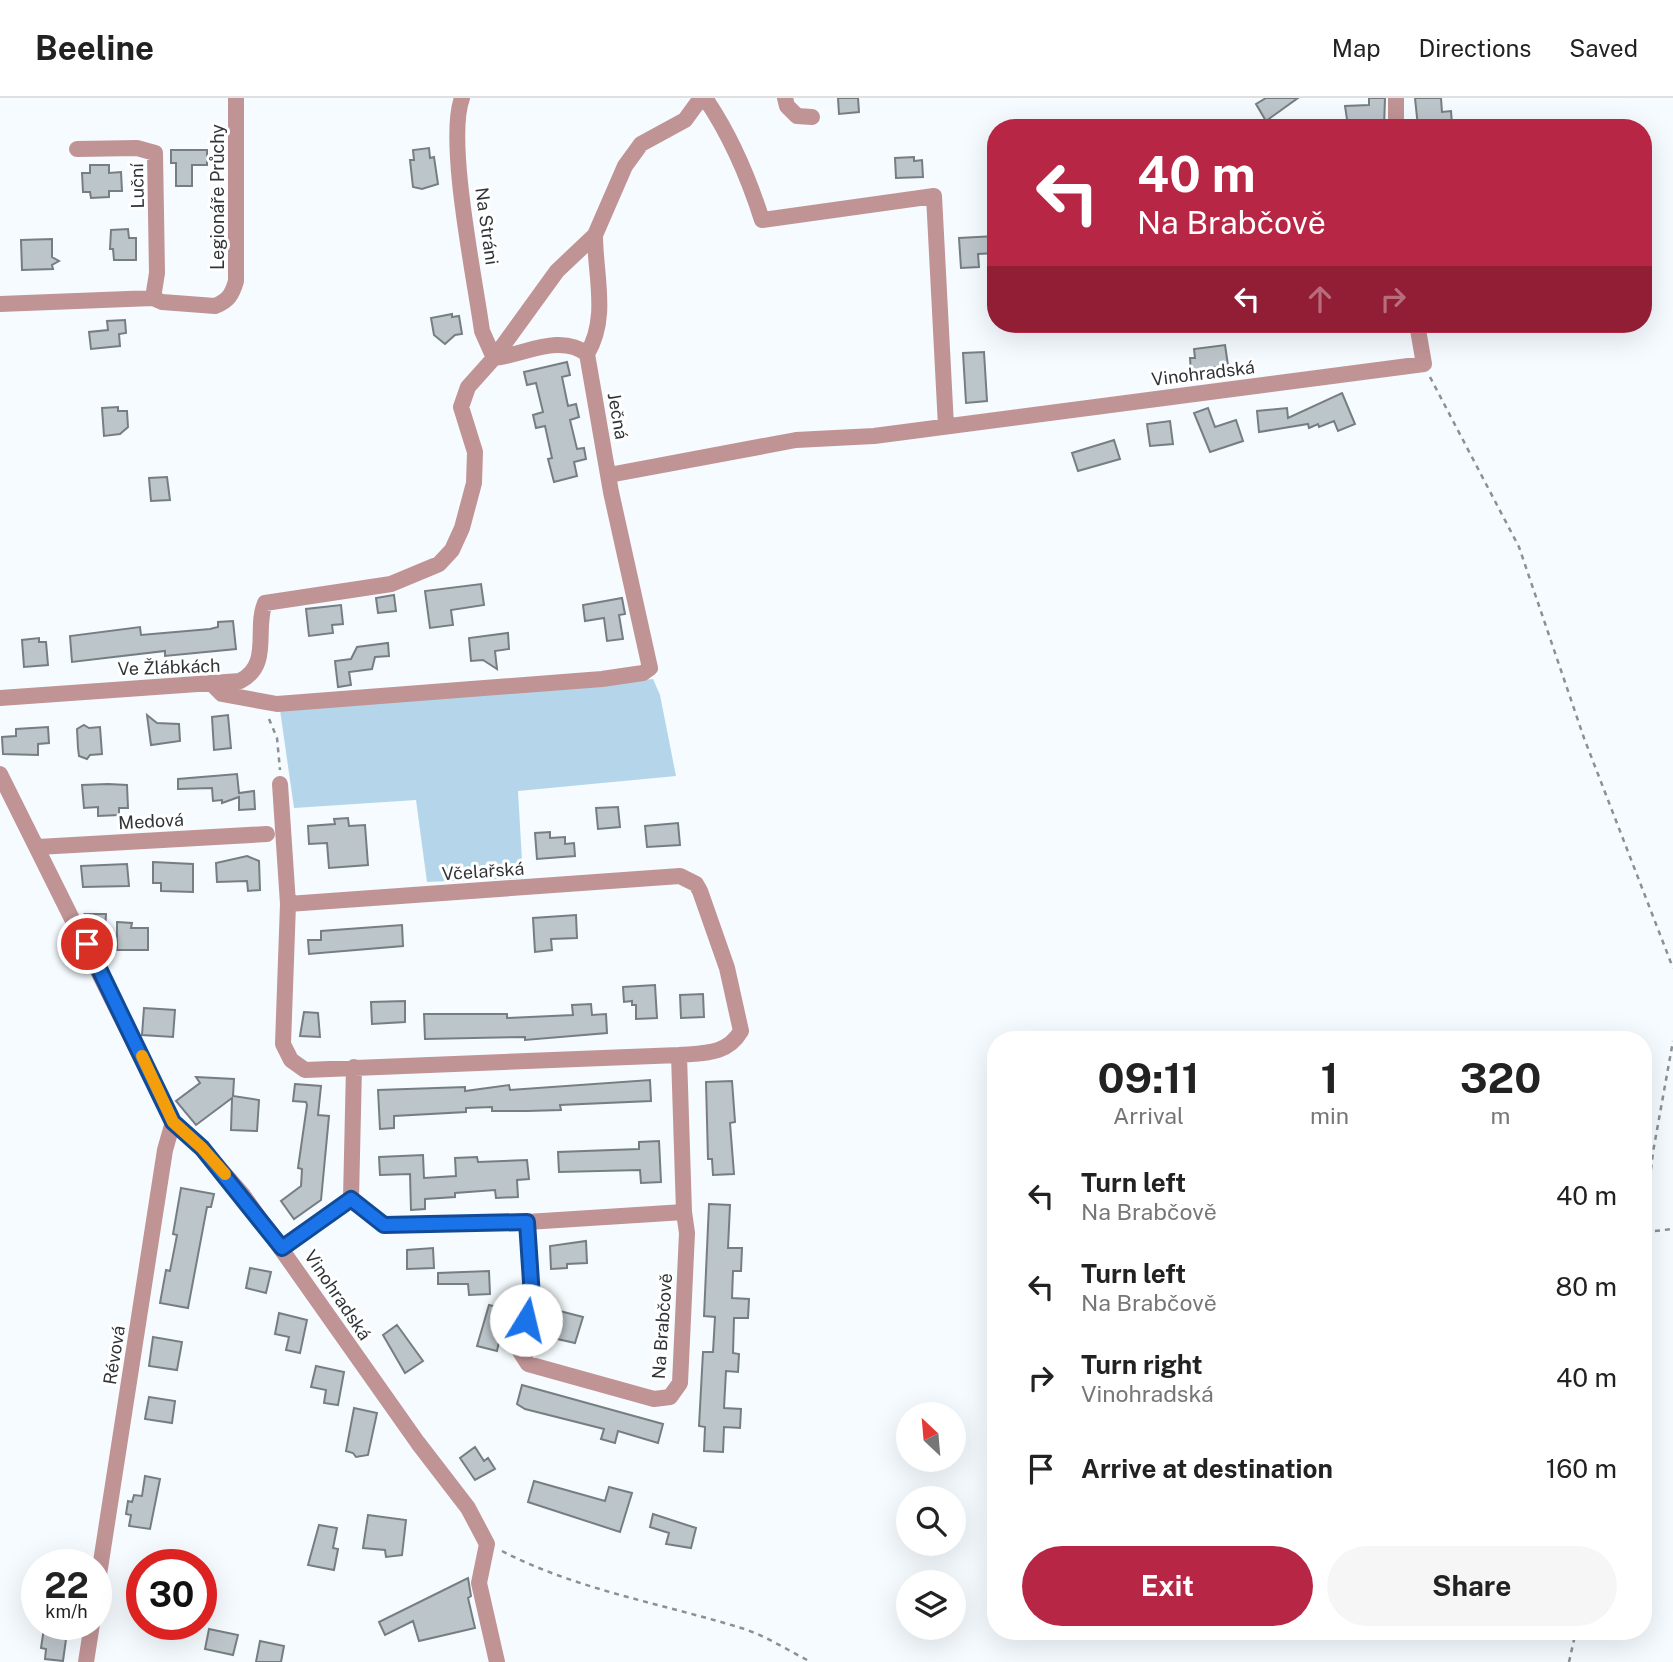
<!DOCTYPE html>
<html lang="en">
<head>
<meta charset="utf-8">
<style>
	:root { --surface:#fff; --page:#f6f6f6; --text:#222; --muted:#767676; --line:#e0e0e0; --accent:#b72644 }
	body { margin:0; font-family:"Public Sans",sans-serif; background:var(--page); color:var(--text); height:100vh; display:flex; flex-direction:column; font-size:26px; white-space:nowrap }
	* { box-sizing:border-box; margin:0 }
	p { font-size:23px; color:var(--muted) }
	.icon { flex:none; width:38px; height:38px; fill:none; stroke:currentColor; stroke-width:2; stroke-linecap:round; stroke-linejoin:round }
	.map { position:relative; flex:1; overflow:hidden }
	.panel { position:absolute; left:987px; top:933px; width:665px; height:609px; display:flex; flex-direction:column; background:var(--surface); border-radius:28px; box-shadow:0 7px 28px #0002 }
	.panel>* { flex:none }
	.banner { position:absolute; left:987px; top:21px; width:665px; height:214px; border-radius:28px; box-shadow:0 7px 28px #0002; background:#b72644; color:#fff; overflow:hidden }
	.needle { width:46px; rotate:334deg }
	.fabs { position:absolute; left:896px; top:1304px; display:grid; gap:14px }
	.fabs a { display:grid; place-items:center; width:70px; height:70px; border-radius:50%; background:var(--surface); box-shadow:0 7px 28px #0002; font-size:35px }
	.speed { position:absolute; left:21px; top:1451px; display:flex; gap:14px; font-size:35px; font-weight:700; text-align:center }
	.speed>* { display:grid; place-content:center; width:91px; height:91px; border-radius:50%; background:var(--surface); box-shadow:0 7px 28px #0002; line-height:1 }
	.speed small { font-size:18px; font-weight:400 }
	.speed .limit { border:10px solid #d22; background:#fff; color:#111 }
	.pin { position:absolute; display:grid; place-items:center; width:60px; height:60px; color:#fff; margin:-30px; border:4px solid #fff; border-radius:50%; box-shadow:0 2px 7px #0007 }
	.me { position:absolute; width:77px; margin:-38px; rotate:9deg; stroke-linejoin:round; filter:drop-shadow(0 0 5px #0008) }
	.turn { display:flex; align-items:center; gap:24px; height:147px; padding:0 35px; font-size:32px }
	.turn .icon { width:91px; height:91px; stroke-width:2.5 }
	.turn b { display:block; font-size:49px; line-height:60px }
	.lanes { display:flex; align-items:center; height:66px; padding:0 35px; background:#0003; justify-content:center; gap:35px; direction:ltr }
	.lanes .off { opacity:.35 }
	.eta { display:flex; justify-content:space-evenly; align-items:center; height:119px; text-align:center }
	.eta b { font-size:42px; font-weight:700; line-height:49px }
	.action { display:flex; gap:14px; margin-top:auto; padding:14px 35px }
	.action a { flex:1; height:80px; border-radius:42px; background:var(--accent); color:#fff; font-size:28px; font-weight:700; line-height:80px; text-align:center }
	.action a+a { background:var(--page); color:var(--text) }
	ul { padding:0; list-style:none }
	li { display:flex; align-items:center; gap:21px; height:91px; padding:0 35px }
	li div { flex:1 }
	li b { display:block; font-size:26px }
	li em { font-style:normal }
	header { display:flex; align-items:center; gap:42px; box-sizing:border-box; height:98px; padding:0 35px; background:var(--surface); border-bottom:2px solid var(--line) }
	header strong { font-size:33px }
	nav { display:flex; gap:38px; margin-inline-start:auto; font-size:24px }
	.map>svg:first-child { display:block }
</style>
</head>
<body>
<header>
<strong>Beeline</strong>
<nav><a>Map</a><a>Directions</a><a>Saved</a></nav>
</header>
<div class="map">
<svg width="1673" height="1564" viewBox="0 0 1673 1564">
	<rect width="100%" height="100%" fill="#f5fbfe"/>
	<!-- green -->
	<path fill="#b5d6ea" d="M 653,581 L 660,597 L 676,678 L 518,693 L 523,780 L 427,784 L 416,702 L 294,710 L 280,612 Z"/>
	<!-- building -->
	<path fill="#bcc5ca" stroke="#767e83" stroke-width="2" d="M 838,0 L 858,0 L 859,14 L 839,16 Z
		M 1266,0 L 1298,0 L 1266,23 L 1256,6 Z
		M 1369,0 L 1385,0 L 1384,30 L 1348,28 L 1345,8 L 1369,7 Z
		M 1415,0 L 1441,0 L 1442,14 L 1451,13 L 1452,26 L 1418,29 Z
		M 429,50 L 430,60 L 434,59 L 438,86 L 422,91 L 413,89 L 410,62 L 414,62 L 413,52 Z
		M 171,52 L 207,52 L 207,67 L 192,67 L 192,88 L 176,88 L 176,65 L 171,65 Z
		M 914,59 L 914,63 L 922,62 L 923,79 L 896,80 L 895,60 Z
		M 90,67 L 109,67 L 109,75 L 121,74 L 122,93 L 109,93 L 109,99 L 91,100 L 90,94 L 83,94 L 82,75 L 90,75 Z
		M 128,131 L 129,140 L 136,140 L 136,162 L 114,162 L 113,151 L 110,151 L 111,132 Z
		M 996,138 L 996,155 L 978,156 L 979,169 L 961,170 L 959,140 Z
		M 52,141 L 52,159 L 59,163 L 52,167 L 53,171 L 22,172 L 21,142 Z
		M 452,216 L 452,219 L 459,218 L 462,236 L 455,237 L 445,246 L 434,237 L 431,220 Z
		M 125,222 L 126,235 L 119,236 L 120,248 L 91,251 L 89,234 L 108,232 L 107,223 Z
		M 1225,247 L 1228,267 L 1191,274 L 1190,260 L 1195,260 L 1194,251 Z
		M 984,254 L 987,303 L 966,305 L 963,255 Z
		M 567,264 L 570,277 L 562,279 L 568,308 L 576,306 L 579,319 L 570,322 L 577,351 L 584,350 L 586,361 L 574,364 L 577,378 L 554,384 L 548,361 L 552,360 L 545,328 L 536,330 L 533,317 L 543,314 L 536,285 L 527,287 L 524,274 Z
		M 1342,295 L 1355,326 L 1338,333 L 1334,323 L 1319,329 L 1318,326 L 1309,330 L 1308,326 L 1259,334 L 1257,313 L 1287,310 L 1288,320 Z
		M 118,309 L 118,313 L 127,313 L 128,329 L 120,336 L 104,338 L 102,310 Z
		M 1208,310 L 1215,329 L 1236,322 L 1243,343 L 1210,354 L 1194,315 Z
		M 1170,323 L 1173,346 L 1150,348 L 1147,326 Z
		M 1114,342 L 1120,361 L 1078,373 L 1072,355 Z
		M 167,379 L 170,402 L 151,403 L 149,380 Z
		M 481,486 L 484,507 L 451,512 L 453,527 L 430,530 L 425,493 Z
		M 394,497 L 396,513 L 378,515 L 376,500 Z
		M 622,500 L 625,516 L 619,517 L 623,541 L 607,543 L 604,520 L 585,523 L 583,507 Z
		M 341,507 L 343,526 L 332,527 L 333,535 L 309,538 L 306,511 Z
		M 233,523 L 236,551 L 165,558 L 165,553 L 72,564 L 70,538 L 140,529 L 141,537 L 210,531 L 218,529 L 218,524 Z
		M 508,535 L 509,551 L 495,553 L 497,571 L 483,562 L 471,563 L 469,540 Z
		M 39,540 L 39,544 L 46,544 L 48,567 L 24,569 L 22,542 Z
		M 388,545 L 389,558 L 375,559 L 372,571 L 349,574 L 351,587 L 338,589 L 335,563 L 351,561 L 357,549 Z
		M 147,617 L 157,625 L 179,626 L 180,643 L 151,647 Z
		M 228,617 L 231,650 L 214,652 L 212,619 Z
		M 84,627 L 89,630 L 100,629 L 102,656 L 90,657 L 87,661 L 79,658 L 78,650 L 77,631 Z
		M 48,629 L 49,645 L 38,646 L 38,657 L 3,656 L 2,639 L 16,638 L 16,631 Z
		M 237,676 L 239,695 L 254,693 L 255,711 L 239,712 L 239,699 L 222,705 L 222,702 L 213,703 L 212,690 L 178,691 L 178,681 Z
		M 108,686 L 127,687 L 128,710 L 119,710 L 119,717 L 98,718 L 98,709 L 84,710 L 82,687 Z
		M 618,709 L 620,729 L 598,731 L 596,710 Z
		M 348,720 L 349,728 L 365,727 L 368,767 L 329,770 L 327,745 L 309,746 L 308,728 L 335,726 L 334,721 Z
		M 678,725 L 680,747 L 647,749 L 645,728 Z
		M 550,734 L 550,740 L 565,739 L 565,746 L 574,745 L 575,758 L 537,761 L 535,735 Z
		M 247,758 L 259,763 L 260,792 L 248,793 L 247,783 L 217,784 L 216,765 Z
		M 153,764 L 193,766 L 193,794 L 161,793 L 161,785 L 153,785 Z
		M 127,766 L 129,788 L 83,789 L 81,768 Z
		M 85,816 L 106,816 L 105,833 L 94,833 Z
		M 576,817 L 577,840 L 551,841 L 552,852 L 535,854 L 533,820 Z
		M 117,824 L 132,825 L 131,830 L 148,830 L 148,852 L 117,852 Z
		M 402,827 L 403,848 L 309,856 L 308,842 L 321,842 L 321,833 Z
		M 655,887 L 657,920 L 636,921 L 636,907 L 632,907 L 632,903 L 624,904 L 623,889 Z
		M 703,896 L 704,919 L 681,920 L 680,897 Z
		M 405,903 L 405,924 L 372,926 L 371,904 Z
		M 591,906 L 592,917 L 606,916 L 607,935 L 525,942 L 525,939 L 425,941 L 424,916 L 507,916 L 507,920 L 573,917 L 572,907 Z
		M 144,910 L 175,912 L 173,939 L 142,937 Z
		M 304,914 L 318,915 L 320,939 L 300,938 Z
		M 196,979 L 234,981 L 233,998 L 259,1002 L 257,1033 L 231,1032 L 232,1000 L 196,1027 L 176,1003 L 200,985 Z
		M 650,982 L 651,1003 L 560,1007 L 561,1012 L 527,1013 L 492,1013 L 492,1009 L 466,1010 L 466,1014 L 394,1018 L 394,1030 L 380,1031 L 378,992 L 465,989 L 465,993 L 509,987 L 510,992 Z
		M 732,983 L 735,1024 L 730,1025 L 734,1076 L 713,1077 L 712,1061 L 708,1061 L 706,984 Z
		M 295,986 L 321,988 L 318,1017 L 329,1018 L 321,1102 L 294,1121 L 281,1103 L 301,1088 L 302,1071 L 298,1070 L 307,1007 L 306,1004 L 293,1003 Z
		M 659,1043 L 661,1084 L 641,1085 L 640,1072 L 559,1074 L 558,1054 L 639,1051 L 639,1044 Z
		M 423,1057 L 424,1080 L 456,1078 L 455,1060 L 477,1059 L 478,1064 L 527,1062 L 529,1081 L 517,1082 L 518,1099 L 496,1100 L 495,1092 L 455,1095 L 455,1099 L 425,1101 L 425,1111 L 411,1112 L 410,1076 L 380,1077 L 379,1059 Z
		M 181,1090 L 214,1096 L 211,1109 L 207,1109 L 188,1210 L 160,1205 L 166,1172 L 170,1173 L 177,1137 L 173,1136 Z
		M 709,1106 L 730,1107 L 728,1150 L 742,1150 L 741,1173 L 733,1173 L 732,1200 L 749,1201 L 748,1220 L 734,1220 L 733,1255 L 739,1256 L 738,1274 L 726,1273 L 724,1310 L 741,1311 L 740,1330 L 724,1329 L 723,1354 L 704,1353 L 705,1329 L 699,1328 L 703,1254 L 713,1254 L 715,1219 L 704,1218 Z
		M 586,1143 L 587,1165 L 567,1166 L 567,1170 L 551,1171 L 550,1148 Z
		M 433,1150 L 434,1170 L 407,1171 L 407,1152 Z
		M 250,1170 L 271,1174 L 266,1195 L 246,1190 Z
		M 489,1173 L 490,1196 L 469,1197 L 468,1186 L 438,1186 L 438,1175 Z
		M 489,1207 L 506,1211 L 497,1253 L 477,1248 Z
		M 552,1211 L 583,1219 L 575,1245 L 544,1238 Z
		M 279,1215 L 307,1222 L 300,1255 L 286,1252 L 289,1239 L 275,1236 Z
		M 397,1227 L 423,1263 L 405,1275 L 383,1237 Z
		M 153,1239 L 182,1244 L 177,1272 L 149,1268 Z
		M 316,1268 L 344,1274 L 338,1307 L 324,1305 L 326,1292 L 311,1289 Z
		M 522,1287 L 663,1326 L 658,1345 L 618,1333 L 615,1345 L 601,1341 L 604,1331 L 525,1311 L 517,1306 Z
		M 149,1299 L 175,1303 L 172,1325 L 145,1321 Z
		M 354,1310 L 377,1315 L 368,1357 L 356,1359 L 353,1355 L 346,1353 Z
		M 475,1349 L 484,1363 L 488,1360 L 495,1371 L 475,1382 L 460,1360 Z
		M 145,1378 L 160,1381 L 150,1431 L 129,1428 L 131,1417 L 126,1416 L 128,1403 L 132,1404 L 134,1397 L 142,1398 Z
		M 534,1383 L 605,1403 L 609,1389 L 632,1395 L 620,1434 L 528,1404 Z
		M 653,1416 L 696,1430 L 691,1450 L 666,1446 L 669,1435 L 650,1429 Z
		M 368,1417 L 406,1422 L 402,1457 L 386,1459 L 385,1452 L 363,1450 Z
		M 319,1427 L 337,1430 L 333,1450 L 338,1451 L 334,1472 L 308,1467 Z
		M 468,1480 L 471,1498 L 468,1500 L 475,1530 L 419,1543 L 413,1523 L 385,1537 L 379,1524 Z
		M 44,1530 L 67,1534 L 63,1563 L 45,1561 L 46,1551 L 41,1550 Z
		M 209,1531 L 238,1537 L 233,1557 L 205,1551 Z
		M 260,1543 L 284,1548 L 281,1564 L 256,1564 Z"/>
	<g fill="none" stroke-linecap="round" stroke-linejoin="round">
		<!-- path -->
		<path stroke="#8b9092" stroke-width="2.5" stroke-dasharray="5 5" stroke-linecap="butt" d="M 1430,279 L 1519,449 L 1584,640 L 1673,870
			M 269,621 L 277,640 L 280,672
			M 1645,1134 L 1673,1131
			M 1643,1141 L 1653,1054 L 1673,943
			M 502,1453 C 575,1491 659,1505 738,1529 C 763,1536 787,1552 811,1564
			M 1569,1564 L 1576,1533"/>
		<!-- minor -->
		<path stroke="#c09395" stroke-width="16" d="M 705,0 C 731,38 748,78 762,122 L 934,98 L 946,328
			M 785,0 L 787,8 L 797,18 L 812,19
			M 1396,0 L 1396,30
			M 77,51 L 137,50 L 155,55 L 157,175 L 153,200
			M 0,206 L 153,200 L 162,204 L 215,208 C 228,203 232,197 236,183 L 236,0
			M 587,256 C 609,220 595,177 595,137
			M 609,377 L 796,342 L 874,338 L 1424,266 L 1417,226
			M 211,585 L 222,596 L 277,606 L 602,581 L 643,575 L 650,570 L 611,394 L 587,256 C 560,235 524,257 494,260 L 482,233 C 475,181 446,43 462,0
			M 0,600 L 240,583 C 272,567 254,531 265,505 L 391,486 L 439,466 L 452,452 L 462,430 L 474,385 L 475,354 L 461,309 L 468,289 L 494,260 L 557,173 L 595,137 L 625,68 L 641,46 L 685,22 L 701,0
			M 0,676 L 173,1024 L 202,1050 L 243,1097 L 418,1345 L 468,1410 L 487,1446 L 479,1485 L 497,1564
			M 280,686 L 288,806 L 283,946 L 291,962 L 305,972 L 679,957 C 704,955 727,957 741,933 L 727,870 L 700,793 L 696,786 L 680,778 L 288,806
			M 38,749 L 267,736
			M 679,957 L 684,1114
			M 351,1101 L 354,969
			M 282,1150 L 351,1101 L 384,1127 L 527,1124 L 684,1114 L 687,1135 L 680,1285 L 670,1299 L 654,1301 L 528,1266 L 519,1252 L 532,1198 L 527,1124
			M 96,1496 L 165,1052 L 173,1024
			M 86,1564 L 92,1526"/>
	</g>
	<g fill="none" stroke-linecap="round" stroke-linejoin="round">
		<!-- route casing -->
		<g stroke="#114b97" stroke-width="18">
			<path id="route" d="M 87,846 L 173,1024 L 202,1050 L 282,1150 L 351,1101 L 384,1127 L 527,1124 L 532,1199 L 526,1222"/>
		</g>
		<!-- route -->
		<use href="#route" stroke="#1a73e8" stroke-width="12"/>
		<!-- slow -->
		<path stroke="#f59e0b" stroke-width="12" d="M 142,958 L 173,1024 L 202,1050 L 225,1076"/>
	</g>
	<g text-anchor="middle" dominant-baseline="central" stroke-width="6" stroke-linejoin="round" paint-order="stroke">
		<!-- street labels -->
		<g font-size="18" fill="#313537" stroke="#fff">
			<text transform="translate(137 88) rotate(-91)">Luční</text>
			<text transform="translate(217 99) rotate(-90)">Legionáře Průchy</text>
			<text transform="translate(487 128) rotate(82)">Na Stráni</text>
			<text transform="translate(1203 275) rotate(-7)">Vinohradská</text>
			<text transform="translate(618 318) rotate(80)">Ječná</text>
			<text transform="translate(169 569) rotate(-2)">Ve Žlábkách</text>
			<text transform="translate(151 723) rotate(-3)">Medová</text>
			<text transform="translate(483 773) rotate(-4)">Včelařská</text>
			<text transform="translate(338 1197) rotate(56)">Vinohradská</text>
			<text transform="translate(662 1228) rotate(-86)">Na Brabčově</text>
			<text transform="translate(114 1257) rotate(-81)">Révová</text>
		</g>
	</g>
</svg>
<div class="fabs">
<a><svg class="needle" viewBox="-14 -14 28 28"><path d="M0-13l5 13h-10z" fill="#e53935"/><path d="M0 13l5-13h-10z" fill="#767676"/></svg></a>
<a><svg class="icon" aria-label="search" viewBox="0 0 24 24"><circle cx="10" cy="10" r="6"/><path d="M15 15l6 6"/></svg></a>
<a><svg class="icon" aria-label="layers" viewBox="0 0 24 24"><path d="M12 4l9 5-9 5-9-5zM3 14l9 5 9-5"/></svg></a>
</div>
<div class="speed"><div>22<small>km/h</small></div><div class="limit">30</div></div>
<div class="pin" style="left:87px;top:846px;background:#d93025"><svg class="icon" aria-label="arrive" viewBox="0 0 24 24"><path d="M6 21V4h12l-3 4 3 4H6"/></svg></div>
<svg class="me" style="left:526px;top:1222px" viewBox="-20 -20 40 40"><circle r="19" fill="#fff"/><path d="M0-13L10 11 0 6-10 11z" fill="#1a73e8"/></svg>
<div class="banner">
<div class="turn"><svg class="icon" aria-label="left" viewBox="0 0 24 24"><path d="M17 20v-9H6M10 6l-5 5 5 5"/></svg><div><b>40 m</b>Na Brabčově</div></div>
<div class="lanes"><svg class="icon" aria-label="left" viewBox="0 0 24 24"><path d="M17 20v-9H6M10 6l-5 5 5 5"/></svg><svg class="icon off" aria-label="ahead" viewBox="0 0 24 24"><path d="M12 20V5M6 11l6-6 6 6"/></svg><svg class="icon off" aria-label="right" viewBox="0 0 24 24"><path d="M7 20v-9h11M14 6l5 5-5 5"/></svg></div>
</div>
<section class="panel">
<div class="eta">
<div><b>09:11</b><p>Arrival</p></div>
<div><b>1</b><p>min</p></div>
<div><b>320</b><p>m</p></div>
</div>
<ul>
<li><svg class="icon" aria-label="left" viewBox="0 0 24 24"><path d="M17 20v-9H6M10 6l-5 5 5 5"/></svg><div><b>Turn left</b><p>Na Brabčově</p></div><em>40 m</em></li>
<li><svg class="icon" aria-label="left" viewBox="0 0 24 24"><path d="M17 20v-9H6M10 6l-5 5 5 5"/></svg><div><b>Turn left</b><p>Na Brabčově</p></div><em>80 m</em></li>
<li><svg class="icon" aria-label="right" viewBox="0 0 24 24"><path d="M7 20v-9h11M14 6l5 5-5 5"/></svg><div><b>Turn right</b><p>Vinohradská</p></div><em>40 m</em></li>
<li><svg class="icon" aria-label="arrive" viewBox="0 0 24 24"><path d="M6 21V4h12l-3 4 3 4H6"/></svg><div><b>Arrive at destination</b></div><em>160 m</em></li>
</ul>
<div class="action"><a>Exit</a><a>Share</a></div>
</section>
</div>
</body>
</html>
